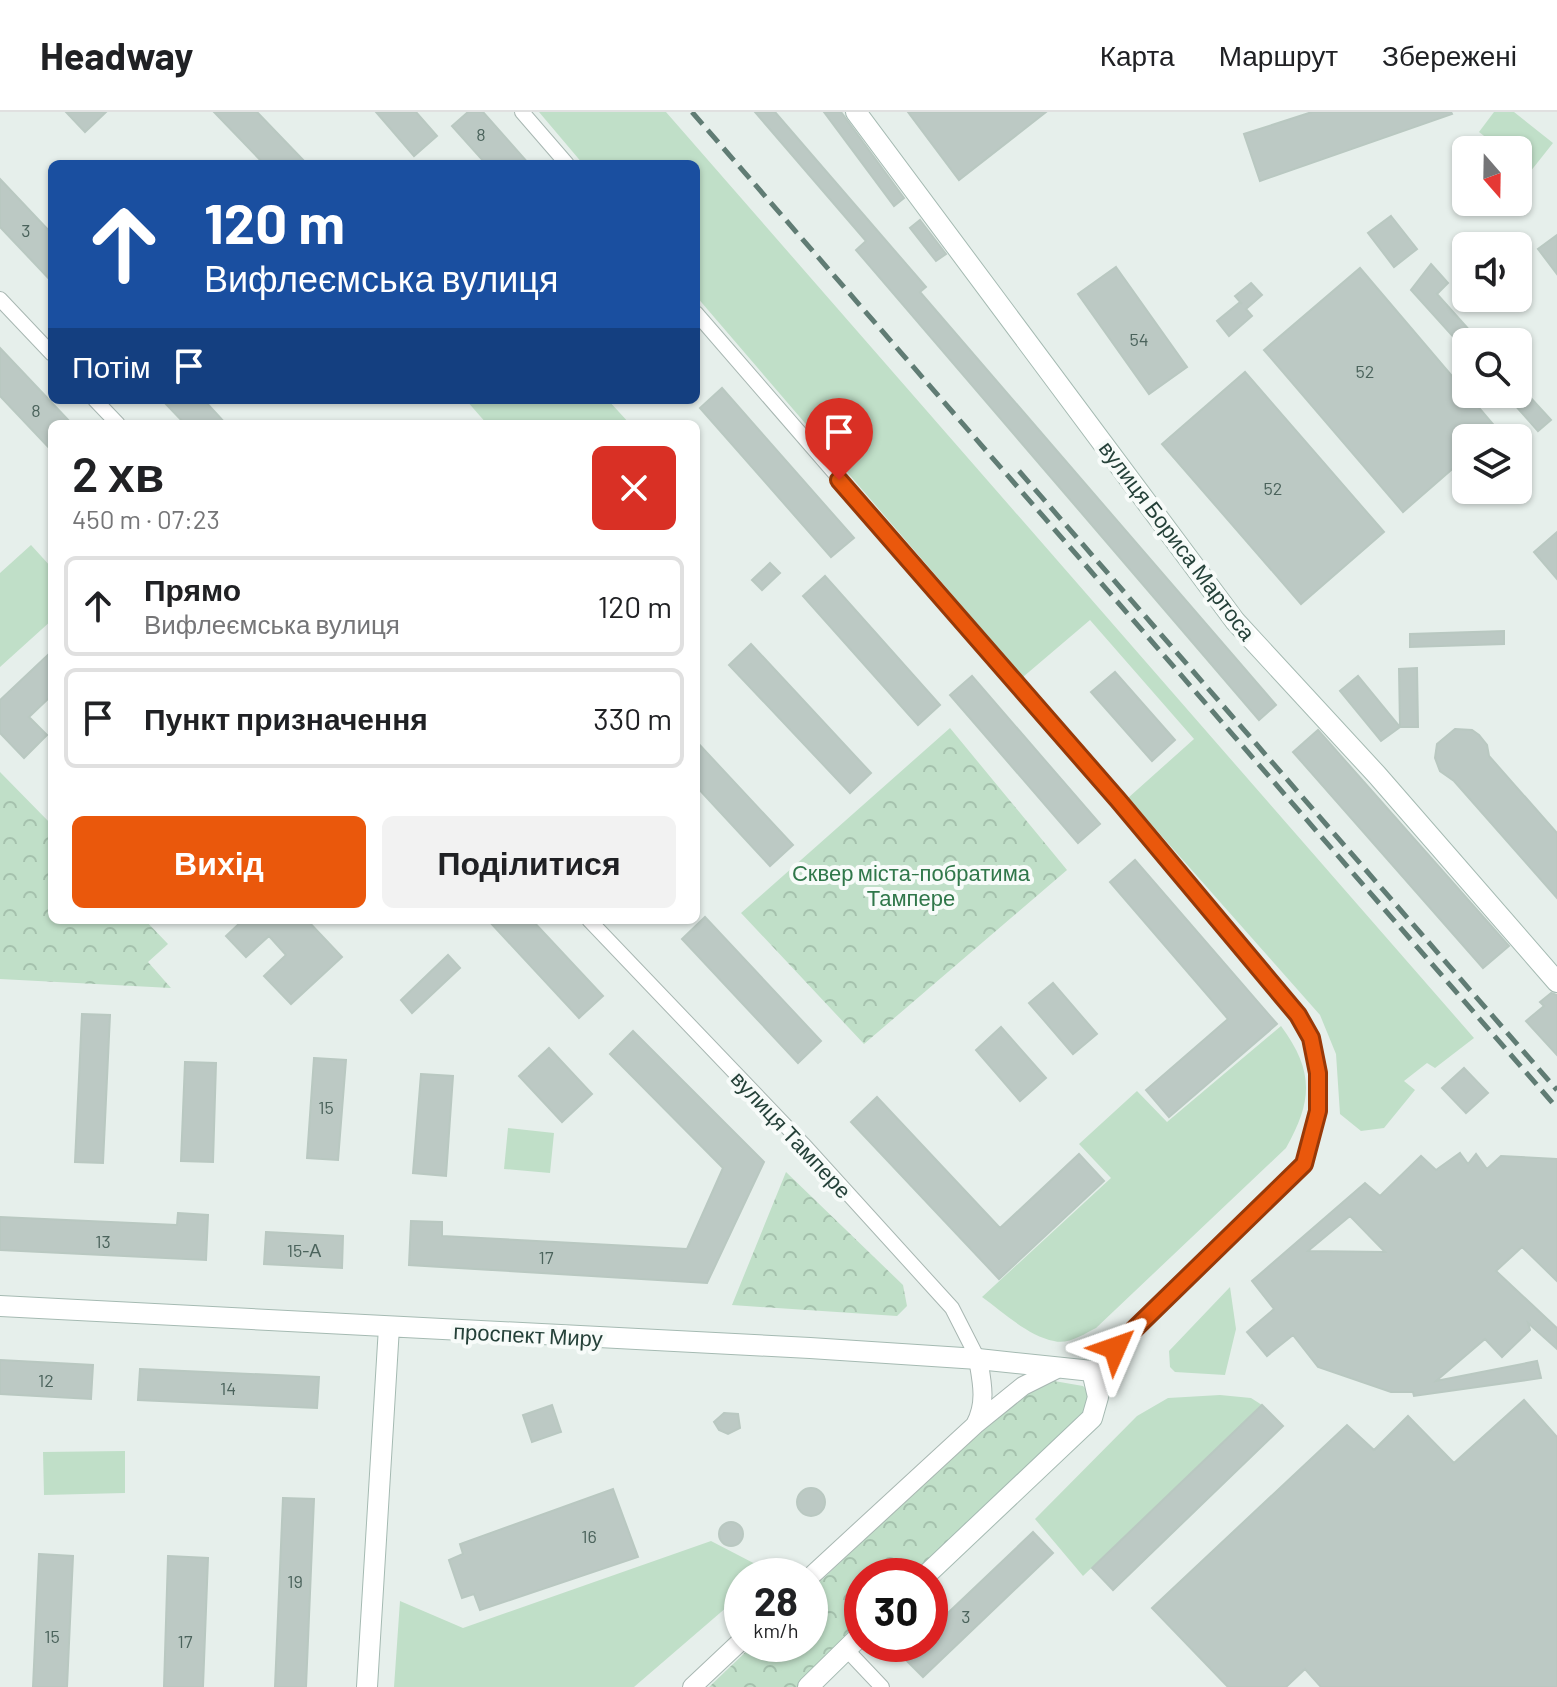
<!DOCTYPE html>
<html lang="uk">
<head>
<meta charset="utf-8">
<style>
	:root { --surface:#fff; --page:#f2f2f2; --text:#202124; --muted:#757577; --line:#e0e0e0; --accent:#ea580c }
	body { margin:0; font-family:Barlow,sans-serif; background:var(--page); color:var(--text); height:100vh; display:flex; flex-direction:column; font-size:30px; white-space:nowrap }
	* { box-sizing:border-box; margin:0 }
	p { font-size:26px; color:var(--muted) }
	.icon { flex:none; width:44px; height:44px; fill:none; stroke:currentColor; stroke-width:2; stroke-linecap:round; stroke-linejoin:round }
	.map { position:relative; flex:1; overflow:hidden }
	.side { position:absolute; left:48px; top:308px; width:652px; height:504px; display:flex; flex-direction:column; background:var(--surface); border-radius:12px; box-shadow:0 2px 6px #0004 }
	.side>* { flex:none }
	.hud { position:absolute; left:48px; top:48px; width:652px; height:244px; border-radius:12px; box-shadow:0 2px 6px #0004; background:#1a4fa0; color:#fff; overflow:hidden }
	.needle { width:52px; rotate:160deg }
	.fabs { position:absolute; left:1452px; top:24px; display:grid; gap:16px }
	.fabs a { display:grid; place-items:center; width:80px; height:80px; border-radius:12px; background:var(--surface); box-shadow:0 2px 6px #0004; font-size:40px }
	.speed { position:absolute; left:724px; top:1446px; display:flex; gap:16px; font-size:40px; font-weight:700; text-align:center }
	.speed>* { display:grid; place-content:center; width:104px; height:104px; border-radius:50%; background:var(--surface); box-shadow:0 2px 6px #0004; line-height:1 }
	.speed small { font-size:20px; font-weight:400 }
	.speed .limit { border:12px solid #d22; background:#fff; color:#111 }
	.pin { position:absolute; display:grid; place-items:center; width:68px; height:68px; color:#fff; margin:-82px -34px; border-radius:50% 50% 50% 0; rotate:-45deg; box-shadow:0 0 8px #0007 }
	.pin .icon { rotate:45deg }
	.me { position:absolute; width:88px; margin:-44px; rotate:47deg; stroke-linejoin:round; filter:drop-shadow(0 0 6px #0008) }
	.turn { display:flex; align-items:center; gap:28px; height:168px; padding:0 24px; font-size:36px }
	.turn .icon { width:104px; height:104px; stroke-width:2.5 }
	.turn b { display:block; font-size:56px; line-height:68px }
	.then { display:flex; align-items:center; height:76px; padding:0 24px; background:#0003; gap:16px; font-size:30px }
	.round { display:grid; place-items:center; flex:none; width:84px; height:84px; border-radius:12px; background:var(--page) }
	.headline { display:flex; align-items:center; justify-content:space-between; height:136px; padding:0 24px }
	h1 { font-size:48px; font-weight:600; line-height:60px }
	.cta { display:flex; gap:16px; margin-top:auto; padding:16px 24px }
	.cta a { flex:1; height:92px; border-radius:12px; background:var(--accent); color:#fff; font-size:32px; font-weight:600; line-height:92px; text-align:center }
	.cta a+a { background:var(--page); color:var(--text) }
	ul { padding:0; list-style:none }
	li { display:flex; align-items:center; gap:24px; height:100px; margin:0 16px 12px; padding:0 8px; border:4px solid var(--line); border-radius:12px }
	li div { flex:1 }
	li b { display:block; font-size:30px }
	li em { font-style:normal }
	header { display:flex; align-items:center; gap:48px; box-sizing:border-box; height:112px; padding:0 40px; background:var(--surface); border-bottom:2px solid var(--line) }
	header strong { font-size:38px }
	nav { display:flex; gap:44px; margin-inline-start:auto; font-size:28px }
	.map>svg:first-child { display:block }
</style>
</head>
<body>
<header>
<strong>Headway</strong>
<nav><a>Карта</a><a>Маршрут</a><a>Збережені</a></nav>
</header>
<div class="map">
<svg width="1557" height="1575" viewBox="0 0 1557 1575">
	<defs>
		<pattern id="park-crowns" width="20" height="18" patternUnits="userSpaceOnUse" patternTransform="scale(2)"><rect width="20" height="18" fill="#c0dfc8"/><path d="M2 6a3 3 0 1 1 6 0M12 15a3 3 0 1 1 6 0" fill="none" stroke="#a5c1ad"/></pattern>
	</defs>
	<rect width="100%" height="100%" fill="#e6efeb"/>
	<!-- grass -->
	<path fill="#c0dfc8" d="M 539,0 L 666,0 L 1474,926 L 1435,956 L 1427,951 L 1404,969 L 1415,978 L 1384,1016 L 1361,1019 L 1340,1002 L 1336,942 L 1320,903 L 1128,686 L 1194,627 L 1090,508 L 1023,565 L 696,184 L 696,52 L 583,52 Z
		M 1494,0 L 1514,0 L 1553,31 L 1530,60 L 1518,51 L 1518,38 L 1502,38 L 1479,20 Z
		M 466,288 L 608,288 L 630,312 L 487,312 Z
		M 31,433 L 52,456 L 52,508 L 0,555 L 0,461 Z
		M 1281,914 C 1314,959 1313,988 1286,1036 L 1096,1216 C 1084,1222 1068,1233 1054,1229 C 1028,1224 1003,1200 982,1185 L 1111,1066 L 1079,1032 L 1137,979 L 1167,1010 Z
		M 508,1016 L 554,1021 L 550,1061 L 504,1057 Z
		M 1230,1175 L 1236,1217 L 1225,1263 L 1175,1260 L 1170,1255 L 1169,1239 Z
		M 1220,1283 L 1251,1286 L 1262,1293 L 1083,1464 L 1035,1407 L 1137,1304 L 1168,1286 Z
		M 125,1339 L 125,1381 L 44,1383 L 43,1340 Z
		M 711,1429 L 769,1459 L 763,1464 L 742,1464 L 742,1482 L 634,1575 L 394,1575 L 400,1489 L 463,1516 Z"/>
	<!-- park -->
	<path fill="url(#park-crowns)" d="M 950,616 L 1067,758 L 864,932 L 741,801 Z
		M 0,660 L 52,713 L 52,808 L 145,808 L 168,832 L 148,850 L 171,876 L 0,867 Z
		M 786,1060 L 903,1173 L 907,1194 L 897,1204 L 732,1193 Z
		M 1054,1269 L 1083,1274 L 1090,1281 L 1089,1296 L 913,1464 L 862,1464 L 862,1513 L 797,1575 L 709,1575 L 754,1532 L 810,1532 L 810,1479 L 1012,1288 L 1039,1272 Z"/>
	<!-- building -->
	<path fill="#bcc9c4" stroke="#b9c8c1" stroke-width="2" fill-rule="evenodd" d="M 66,0 L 106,0 L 85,20 Z
		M 214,0 L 257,0 L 307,52 L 264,52 Z
		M 376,0 L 416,0 L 437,24 L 414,44 Z
		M 468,0 L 483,0 L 529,52 L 486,52 L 452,14 Z
		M 755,0 L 775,0 L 926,175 L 920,180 L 1276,593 L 1259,608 L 856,138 L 866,129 Z
		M 824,0 L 841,0 L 904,86 L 894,94 Z
		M 908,0 L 1046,0 L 959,68 Z
		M 1312,0 L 1451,0 L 1452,2 L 1260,69 L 1244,22 Z
		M 0,67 L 52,122 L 52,170 L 0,115 Z
		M 1391,104 L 1417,137 L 1394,155 L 1368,121 Z
		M 920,108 L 946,142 L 936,149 L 910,116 Z
		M 1557,123 L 1557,162 L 1538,137 Z
		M 1431,152 L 1448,171 L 1437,182 L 1480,230 L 1458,230 L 1411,178 Z
		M 1116,155 L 1187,255 L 1149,282 L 1078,182 Z
		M 1360,156 L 1498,318 L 1488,326 L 1466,326 L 1466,345 L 1403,400 L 1264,238 Z
		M 1251,171 L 1262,183 L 1246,197 L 1252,204 L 1229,224 L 1217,209 L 1240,190 L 1242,192 L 1235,184 Z
		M 0,236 L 72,312 L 52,312 L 52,339 L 0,284 Z
		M 1245,260 L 1384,420 L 1301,492 L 1162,332 Z
		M 1518,272 L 1551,308 L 1538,319 L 1505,282 L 1518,282 Z
		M 722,276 L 854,426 L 831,445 L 700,296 Z
		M 162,288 L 204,288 L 226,312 L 185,312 Z
		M 1557,420 L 1557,467 L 1534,440 Z
		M 770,451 L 780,461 L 762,478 L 752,468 Z
		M 825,464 L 940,593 L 918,613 L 803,484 Z
		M 1504,519 L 1504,532 L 1410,535 L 1410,522 Z
		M 751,532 L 871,661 L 850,681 L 729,553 Z
		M 52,539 L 52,583 L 29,605 L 47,623 L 24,646 L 0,621 L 0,588 Z
		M 1417,556 L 1418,615 L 1400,615 L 1399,557 Z
		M 1115,560 L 1175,628 L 1152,649 L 1091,580 Z
		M 972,564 L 1100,712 L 1078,731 L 950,583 Z
		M 1358,564 L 1400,615 L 1381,629 L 1340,579 Z
		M 1455,617 L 1472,618 L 1479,623 L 1487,633 L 1489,644 L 1557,721 L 1557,786 L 1454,669 L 1440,659 L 1435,646 L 1437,632 Z
		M 1318,618 L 1509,834 L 1483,856 L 1293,640 Z
		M 696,629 L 793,733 L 770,754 L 696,674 Z
		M 1135,748 L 1277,912 L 1169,1005 L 1146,978 L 1228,907 L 1110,770 Z
		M 705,805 L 821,929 L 798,951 L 682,827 Z
		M 243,808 L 307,808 L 342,845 L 291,892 L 264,864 L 286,843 L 269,824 L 246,845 L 226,824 Z
		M 488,808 L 532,808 L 603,884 L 579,906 Z
		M 448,843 L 460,856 L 412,901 L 401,888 Z
		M 1053,871 L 1097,922 L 1073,942 L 1029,891 Z
		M 1551,881 L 1557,883 L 1557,943 L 1526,909 L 1544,894 L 1540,890 Z
		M 82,902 L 110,903 L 103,1051 L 75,1050 Z
		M 1001,915 L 1046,966 L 1020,989 L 976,938 Z
		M 633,919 L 764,1050 L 707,1171 L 409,1153 L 411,1109 L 442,1110 L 442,1124 L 687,1137 L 723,1056 L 610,942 Z
		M 549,936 L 592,982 L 562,1010 L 519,964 Z
		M 314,946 L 346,948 L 338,1048 L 307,1046 Z
		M 185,950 L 216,951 L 213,1050 L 181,1049 Z
		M 1464,956 L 1488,981 L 1466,1001 L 1442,976 Z
		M 421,962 L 453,964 L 446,1064 L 413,1061 Z
		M 877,985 L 1000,1116 L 1079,1042 L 1104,1069 L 999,1167 L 851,1010 Z
		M 1460,1041 L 1468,1052 L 1476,1042 L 1487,1057 L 1501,1044 L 1557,1047 L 1557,1169 L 1522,1135 L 1496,1159 L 1557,1216 L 1557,1237 L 1528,1211 L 1530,1218 L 1502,1245 L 1485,1227 L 1436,1269 L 1537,1249 L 1541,1266 L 1414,1284 L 1413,1280 L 1391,1280 L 1318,1255 L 1293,1223 L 1267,1244 L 1247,1220 L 1274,1197 L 1252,1169 L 1365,1071 L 1380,1084 L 1421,1044 L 1436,1058 ZM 1350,1104 L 1385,1140 L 1308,1139 Z
		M 178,1101 L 208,1103 L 206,1148 L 0,1138 L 0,1105 L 177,1113 Z
		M 266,1120 L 343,1124 L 342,1156 L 264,1152 Z
		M 0,1248 L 93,1253 L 91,1287 L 0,1282 Z
		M 140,1257 L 319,1265 L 317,1296 L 138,1288 Z
		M 1524,1288 L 1557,1325 L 1557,1575 L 1321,1575 L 1305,1557 L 1286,1575 L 1228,1575 L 1152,1496 L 1347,1313 L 1374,1338 L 1408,1304 L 1454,1351 Z
		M 552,1293 L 561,1320 L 532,1330 L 523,1303 Z
		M 1262,1293 L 1283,1314 L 1113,1478 L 1092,1456 Z
		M 724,1301 L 738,1302 L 740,1316 L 728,1322 L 719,1318 L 714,1310 Z
		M797 1390a14 14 0 1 1 28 0a14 14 0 1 1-28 0Z
		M 613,1377 L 638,1445 L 480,1498 L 474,1482 L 462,1486 L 449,1448 L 463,1442 L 460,1432 Z
		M 283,1386 L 314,1387 L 306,1575 L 275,1575 Z
		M719 1422a12 12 0 1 1 24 0a12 12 0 1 1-24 0Z
		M 1033,1420 L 1053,1441 L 923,1565 L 902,1544 L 915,1532 L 930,1532 L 930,1518 Z
		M 39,1442 L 73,1444 L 67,1575 L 33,1575 Z
		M 168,1444 L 208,1446 L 203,1575 L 164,1575 Z"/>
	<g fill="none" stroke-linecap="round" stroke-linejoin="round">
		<!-- minor casing -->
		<g stroke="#a8b7b2" stroke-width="16">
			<path id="minor" d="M 522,0 L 567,52
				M 0,187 L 52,242
				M 696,201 L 1118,688 L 1298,903 L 1311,926 L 1318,961 L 1318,999 L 1304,1052 L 1092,1259
				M 95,288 L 118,312
				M 589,808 L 803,1032 L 952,1196 L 978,1247
				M 846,1537 L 882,1575"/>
		</g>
		<!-- tertiary casing -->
		<g stroke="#a8b7b2" stroke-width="20">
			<path id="tertiary" d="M 976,1312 L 1023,1274 L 1055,1258
				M 810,1465 L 975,1313 C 987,1291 982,1270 978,1247
				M 692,1575 L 742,1528"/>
		</g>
		<!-- secondary casing -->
		<g stroke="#a5bab2" stroke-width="22">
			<path id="secondary" d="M 856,0 L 1235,509 L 1377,663 L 1557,870
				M 0,1194 L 810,1236 L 978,1247 L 1092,1259 L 1098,1285 L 1092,1306 L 925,1464
				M 367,1575 L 389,1215
				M 808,1575 L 862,1522"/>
		</g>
		<!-- minor -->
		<use href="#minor" stroke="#fff" stroke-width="14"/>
		<!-- tertiary -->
		<use href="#tertiary" stroke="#fff" stroke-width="18"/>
		<!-- secondary -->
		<use href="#secondary" stroke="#fff" stroke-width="20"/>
		<!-- rail -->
		<path stroke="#607c74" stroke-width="5" stroke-dasharray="16 8" stroke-linecap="butt" d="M 692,0 L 1557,996
			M 1019,359 L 1557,978"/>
	</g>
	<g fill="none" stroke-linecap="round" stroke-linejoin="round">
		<!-- route casing -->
		<g stroke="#983908" stroke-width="20">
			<path id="route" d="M 839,368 L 1118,688 L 1298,903 L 1311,926 L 1318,961 L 1318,999 L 1304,1052 L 1115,1236"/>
		</g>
		<!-- route -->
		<use href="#route" stroke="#ea580c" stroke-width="14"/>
	</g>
	<g text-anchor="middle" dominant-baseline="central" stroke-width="8" stroke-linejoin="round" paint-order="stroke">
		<!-- number labels -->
		<g font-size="18" fill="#4b635c">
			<text x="481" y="22">8</text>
			<text x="26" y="118">3</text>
			<text x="1139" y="227">54</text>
			<text x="1365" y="259">52</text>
			<text x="36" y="298">8</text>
			<text x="1273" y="376">52</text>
			<text x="326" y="995">15</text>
			<text x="103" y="1129">13</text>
			<text x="304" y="1138">15-А</text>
			<text x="546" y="1145">17</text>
			<text x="46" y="1268">12</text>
			<text x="228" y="1276">14</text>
			<text x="589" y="1424">16</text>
			<text x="295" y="1469">19</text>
			<text x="966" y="1504">3</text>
			<text x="52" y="1524">15</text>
			<text x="185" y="1529">17</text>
		</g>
		<!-- street labels -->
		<g font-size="22" fill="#254139" stroke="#f7fbf9">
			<text transform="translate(1178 428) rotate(53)">вулиця Бориса Мартоса</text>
			<text transform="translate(792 1022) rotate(47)">вулиця Тампере</text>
			<text transform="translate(528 1222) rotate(3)">проспект Миру</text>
		</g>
		<!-- park labels -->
		<g font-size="22" fill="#30774a" stroke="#f7fbf9">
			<text x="911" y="760">Сквер міста-побратима<tspan x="911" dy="25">Тампере</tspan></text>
		</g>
	</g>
</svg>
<div class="fabs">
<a><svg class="needle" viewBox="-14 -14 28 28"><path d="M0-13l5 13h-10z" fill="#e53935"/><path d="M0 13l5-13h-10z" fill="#757577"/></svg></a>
<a><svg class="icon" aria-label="sound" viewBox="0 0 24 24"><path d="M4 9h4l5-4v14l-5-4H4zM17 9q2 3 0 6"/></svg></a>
<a><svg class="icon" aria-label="search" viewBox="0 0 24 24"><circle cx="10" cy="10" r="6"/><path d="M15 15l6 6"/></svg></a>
<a><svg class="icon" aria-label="layers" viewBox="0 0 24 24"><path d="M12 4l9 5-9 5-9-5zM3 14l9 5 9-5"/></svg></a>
</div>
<div class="speed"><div>28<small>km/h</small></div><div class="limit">30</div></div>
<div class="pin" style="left:839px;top:368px;background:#d93025"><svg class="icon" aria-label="arrive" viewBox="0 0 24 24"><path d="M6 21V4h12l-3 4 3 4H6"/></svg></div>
<svg class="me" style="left:1115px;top:1236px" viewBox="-20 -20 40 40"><path d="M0-17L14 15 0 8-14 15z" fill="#ea580c" stroke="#fff" stroke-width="4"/></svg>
<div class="hud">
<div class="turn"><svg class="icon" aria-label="ahead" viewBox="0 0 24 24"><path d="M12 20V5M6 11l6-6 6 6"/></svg><div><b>120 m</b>Вифлеємська вулиця</div></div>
<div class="then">Потім<svg class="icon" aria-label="arrive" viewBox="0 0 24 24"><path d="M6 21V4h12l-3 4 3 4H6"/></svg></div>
</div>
<section class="side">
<div class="headline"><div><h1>2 хв</h1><p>450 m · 07:23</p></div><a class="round" style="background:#d93025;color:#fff"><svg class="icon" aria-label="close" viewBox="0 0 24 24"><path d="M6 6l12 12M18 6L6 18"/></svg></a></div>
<ul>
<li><svg class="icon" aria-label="ahead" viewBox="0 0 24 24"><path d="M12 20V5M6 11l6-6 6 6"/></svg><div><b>Прямо</b><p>Вифлеємська вулиця</p></div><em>120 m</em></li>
<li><svg class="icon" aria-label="arrive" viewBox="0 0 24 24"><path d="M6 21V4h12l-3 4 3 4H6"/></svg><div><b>Пункт призначення</b></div><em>330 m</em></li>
</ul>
<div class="cta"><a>Вихід</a><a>Поділитися</a></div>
</section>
</div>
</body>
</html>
